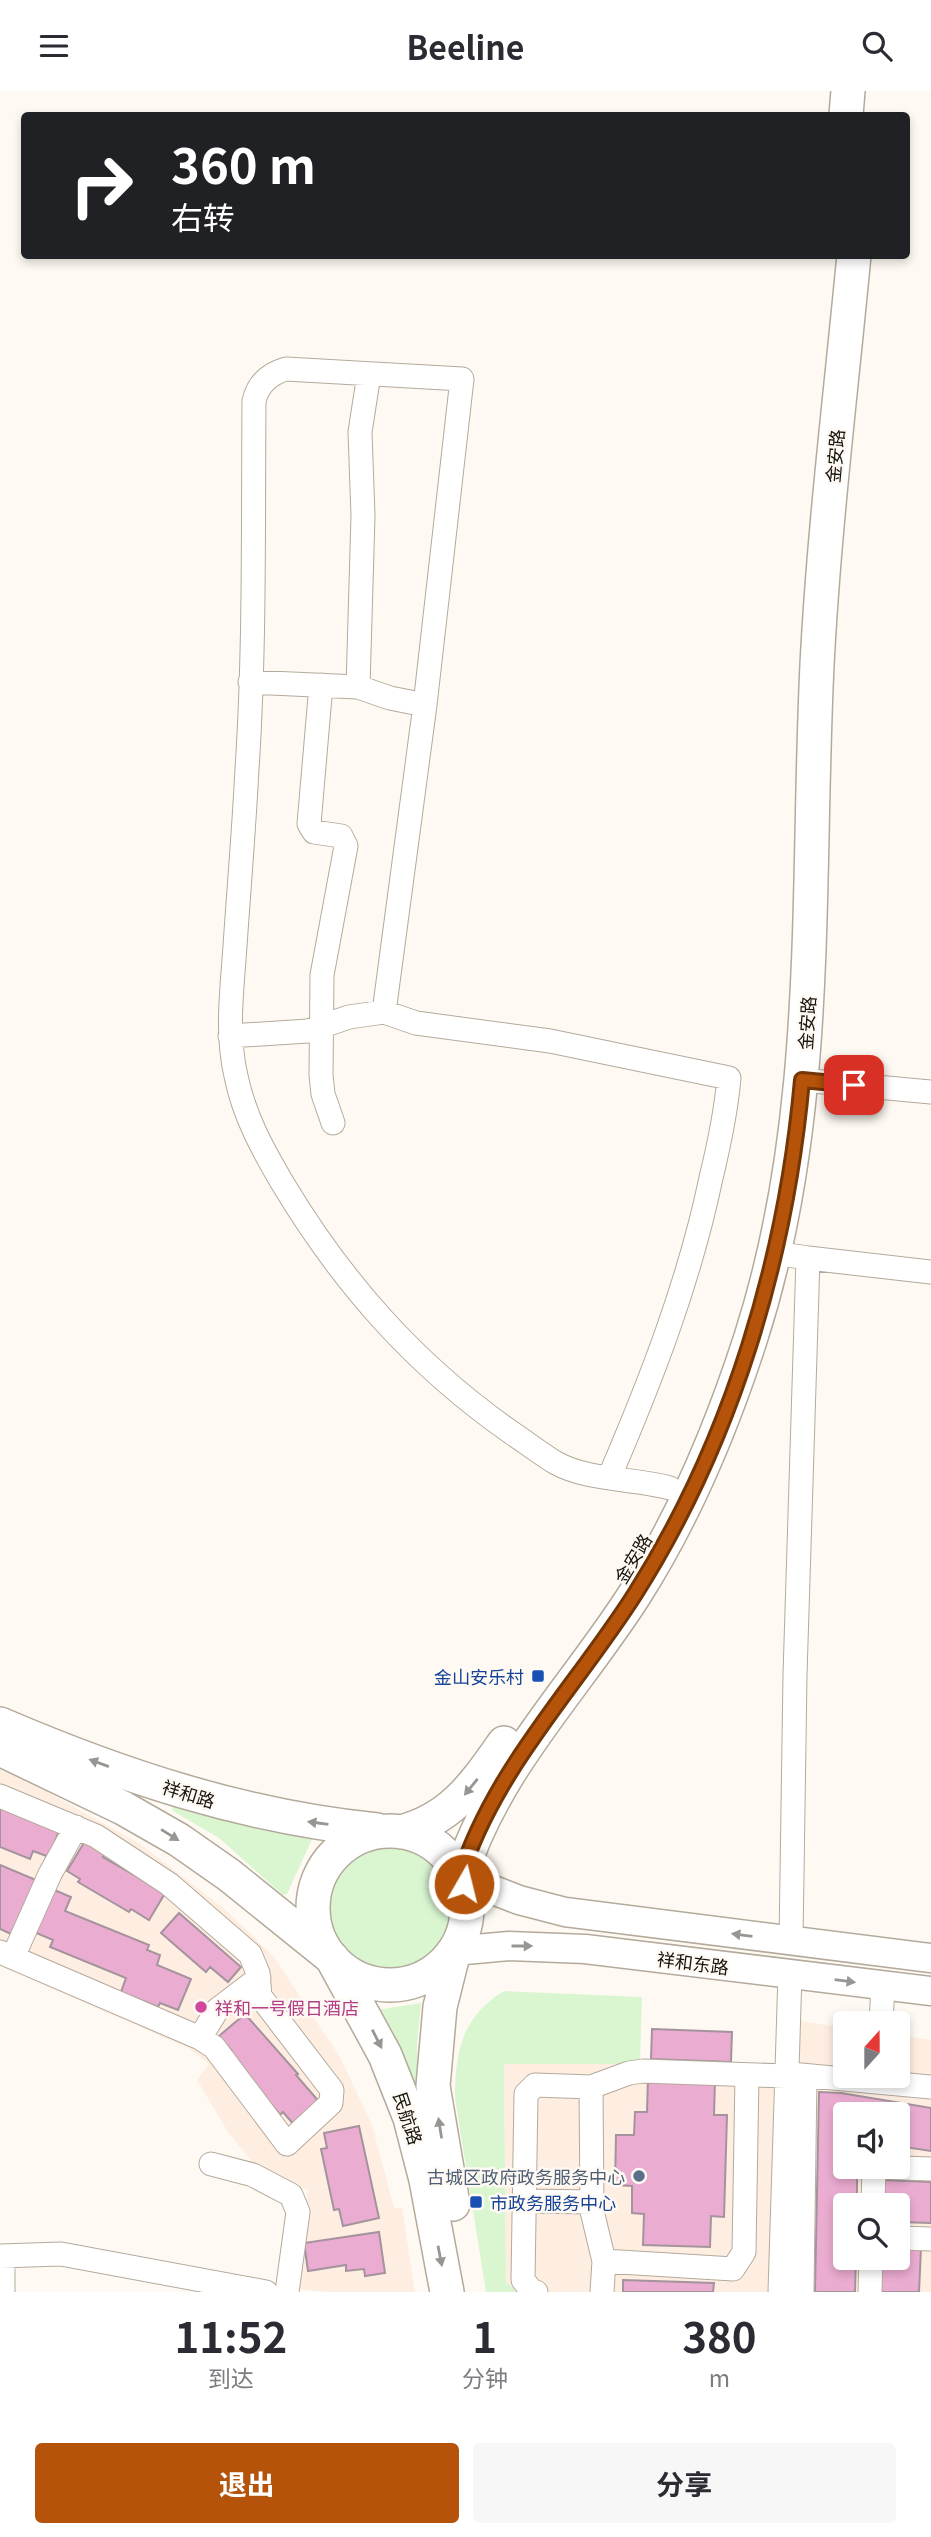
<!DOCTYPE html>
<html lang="zh">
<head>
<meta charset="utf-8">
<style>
	:root { --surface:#fff; --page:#f7f7f7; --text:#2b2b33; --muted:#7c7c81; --accent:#b45309 }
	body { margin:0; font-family:Georgia,"Noto Sans SC",serif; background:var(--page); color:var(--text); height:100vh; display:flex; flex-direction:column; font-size:26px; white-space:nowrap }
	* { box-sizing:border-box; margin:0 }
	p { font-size:23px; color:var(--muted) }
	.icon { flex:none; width:38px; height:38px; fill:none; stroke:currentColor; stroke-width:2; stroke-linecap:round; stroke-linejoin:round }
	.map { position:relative; height:2201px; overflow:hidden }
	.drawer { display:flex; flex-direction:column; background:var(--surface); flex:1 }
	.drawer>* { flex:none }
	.guide { position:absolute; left:21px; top:21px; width:889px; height:147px; border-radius:7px; box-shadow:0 4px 10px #0003; background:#202124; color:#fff; overflow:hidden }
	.needle { width:46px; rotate:21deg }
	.fabs { position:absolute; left:833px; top:1920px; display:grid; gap:14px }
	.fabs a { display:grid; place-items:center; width:77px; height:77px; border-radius:7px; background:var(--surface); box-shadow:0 4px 10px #0003; font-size:35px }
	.pin { position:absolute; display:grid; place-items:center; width:60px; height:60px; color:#fff; margin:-30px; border-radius:14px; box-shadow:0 4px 10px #0006 }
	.me { position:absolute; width:77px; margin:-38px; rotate:8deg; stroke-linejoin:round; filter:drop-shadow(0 0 5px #0008) }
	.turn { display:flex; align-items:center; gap:24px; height:147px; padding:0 35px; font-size:32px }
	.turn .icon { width:91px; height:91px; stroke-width:2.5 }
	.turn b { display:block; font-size:49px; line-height:60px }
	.eta { display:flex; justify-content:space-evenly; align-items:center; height:119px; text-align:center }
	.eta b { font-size:42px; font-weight:700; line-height:49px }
	.cta { display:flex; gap:14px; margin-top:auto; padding:14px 35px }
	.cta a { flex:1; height:80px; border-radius:7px; background:var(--accent); color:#fff; font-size:28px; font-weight:700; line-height:80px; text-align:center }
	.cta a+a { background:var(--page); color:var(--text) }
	header { display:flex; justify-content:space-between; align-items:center; height:91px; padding:0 35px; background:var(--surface); font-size:32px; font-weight:700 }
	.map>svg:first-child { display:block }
</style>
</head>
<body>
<header><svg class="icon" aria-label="menu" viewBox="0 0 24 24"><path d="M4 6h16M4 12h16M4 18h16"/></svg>Beeline<svg class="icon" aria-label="search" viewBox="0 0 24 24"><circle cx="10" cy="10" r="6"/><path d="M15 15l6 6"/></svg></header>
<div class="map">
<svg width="931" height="2201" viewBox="0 0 931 2201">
	<rect width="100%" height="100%" fill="#fefaf3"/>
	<!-- commercial -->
	<path fill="#feede1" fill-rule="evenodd" d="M 0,1679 L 26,1689 L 140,1753 L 225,1818 L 274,1866 L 340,1966 L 372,2034 L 394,2117 L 402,2117 L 415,2201 L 328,2201 L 292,2197 L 308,2099 L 258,2078 L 228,2041 L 197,1989 L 209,1973 L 188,1957 L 0,1875 Z
		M 799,1930 L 845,1937 L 845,1984 L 898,1984 L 898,1944 L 931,1949 L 931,2201 L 789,2201 ZM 845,2023 L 898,2023 L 898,2076 L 845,2076 ZM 845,2114 L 898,2114 L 898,2166 L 845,2166 Z
		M 504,1973 L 640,1973 L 778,1979 L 768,2201 L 517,2201 L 506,2191 Z"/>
	<!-- green -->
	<path fill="#d9f6d1" d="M 172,1715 L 313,1746 L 287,1803 L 283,1804 L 219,1747 L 173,1720 Z
		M324 1818a64 64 0 1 1 128 0a64 64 0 1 1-128 0Z
		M 504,1900 L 642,1906 L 640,1973 L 504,1973 L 506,2191 L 517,2201 L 486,2201 L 455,2007 C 455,1961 462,1925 504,1900 Z
		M 421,1912 L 417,1954 L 420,2004 L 417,2006 L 377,1919 Z"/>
	<!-- building -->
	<path fill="#ebacd1" stroke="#a4939d" stroke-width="2" d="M 0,1717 L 59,1740 L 49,1766 L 33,1760 L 30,1768 L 0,1756 Z
		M 85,1750 L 105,1762 L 103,1766 L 148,1792 L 167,1799 L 149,1829 L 131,1818 L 129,1821 L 78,1791 L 80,1788 L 67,1780 Z
		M 0,1774 L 36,1789 L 13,1844 L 0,1838 Z
		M 52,1798 L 71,1806 L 65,1820 L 149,1854 L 147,1859 L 160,1864 L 157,1874 L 191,1888 L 178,1919 L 160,1912 L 158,1916 L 121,1901 L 126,1887 L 50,1856 L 53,1849 L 34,1841 Z
		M 179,1822 L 241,1876 L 228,1891 L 210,1876 L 206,1881 L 161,1842 Z
		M 245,1923 L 298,1983 L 296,1984 L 321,2013 L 295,2035 L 283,2021 L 280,2024 L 228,1962 L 231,1959 L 219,1945 Z
		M 652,1938 L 732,1941 L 731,1971 L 651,1968 Z
		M 648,1987 L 715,1989 L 714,2024 L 727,2024 L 724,2126 L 711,2125 L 710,2156 L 643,2154 L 644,2123 L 632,2122 L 632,2095 L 615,2094 L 616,2044 L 634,2044 L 635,2021 L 647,2021 Z
		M 819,2001 L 841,2002 L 931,2017 L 931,2060 L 898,2055 L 898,2023 L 845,2023 L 845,2076 L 857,2076 L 857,2114 L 845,2114 L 845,2166 L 856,2166 L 855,2201 L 815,2201 Z
		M 359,2035 L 379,2127 L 343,2135 L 339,2118 L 334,2119 L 321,2058 L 327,2057 L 324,2042 Z
		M 883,2089 L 931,2091 L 931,2132 L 898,2131 L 898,2114 L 883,2114 Z
		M 379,2141 L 385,2182 L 365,2185 L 364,2178 L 346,2180 L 346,2174 L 308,2180 L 304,2152 Z
		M 898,2156 L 921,2157 L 919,2201 L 879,2201 L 880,2166 L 898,2166 Z
		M 623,2189 L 714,2192 L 713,2201 L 623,2201 Z"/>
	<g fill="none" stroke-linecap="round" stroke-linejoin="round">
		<!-- minor casing -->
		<g stroke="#b4aa9b" stroke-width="25">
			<path id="minor" d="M 250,591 L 358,596 L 390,607 L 425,614
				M 321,594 L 309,733 L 314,741 L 341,745 L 346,755 L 322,884 L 321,984 L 323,1003 L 333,1032
				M 358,596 L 363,425 L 360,341 L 369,283
				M 384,921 L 425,614 L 462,288 L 286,278 C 269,283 258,293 254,310 C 253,432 255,557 247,678 C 244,737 239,796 235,855 C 232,899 226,942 236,985 C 244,1025 263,1059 283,1093 C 343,1193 416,1275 512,1342 C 527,1352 541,1363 556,1372 C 589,1390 634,1387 670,1397
				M 230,945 L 308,940 L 349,926 L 384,921 L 416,932 L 550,950 L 729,987 C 726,1021 719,1054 711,1087 C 689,1192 651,1289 609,1387
				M 802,989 L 931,1001
				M 774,1162 L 808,1167 L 795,1584 L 791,1850
				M 808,1167 L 931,1181
				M 0,1705 L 96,1745 L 169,1793 L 250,1863 L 258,1882 L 260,1905 L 332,1999 L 331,2012 L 287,2053 L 214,1956 L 200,1947 L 0,1861
				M 13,1866 L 50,1783 L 76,1736
				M 881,1932 L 883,1894
				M 200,1947 L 217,1919 L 259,1887
				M 790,1983 L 931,1996
				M 591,1996 L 592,2120 L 604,2170 L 602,2201
				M 211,2073 L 253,2084 L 291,2104 L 298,2121 L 287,2201
				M 525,2110 L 592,2111
				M 873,2114 L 874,2076 L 931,2078
				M 898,2147 L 931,2148
				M 0,2165 L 61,2163 L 266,2201
				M 604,2170 L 733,2178 L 744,2161 L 747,1984
				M 3,2201 L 3,2165
				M 536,2201 L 531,2199 L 523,2189 L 526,2003 L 535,1994 L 591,1996 L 629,1982 L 643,1980 L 787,1985
				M 780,2201 L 790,1883
				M 802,2201 L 805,1985
				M 870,2201 L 871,2166"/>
		</g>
		<!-- major casing -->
		<g stroke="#b4aa9b" stroke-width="31">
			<path id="major" d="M 460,1786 L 519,1809 L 565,1821 L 931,1867
				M 454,1860 L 509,1855 L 585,1858 L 931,1900"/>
		</g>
		<!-- highway casing -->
		<g stroke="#b4aa9b" stroke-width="36">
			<path id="highway" d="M 846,24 L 848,0
				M 0,1633 C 121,1685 245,1726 377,1739
				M 0,1658 L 123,1717 L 179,1749 L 229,1784 L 332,1867 L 385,1964 L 410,2027 L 426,2089 L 447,2201
				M313 1817a77 77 0 1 1 154 0a77 77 0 1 1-154 0Z
				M 401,1741 C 452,1728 475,1693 504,1652
				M 460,1786 C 493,1678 576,1596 635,1503 C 686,1423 722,1336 751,1246 C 822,1025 806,802 817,574 C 824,437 841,301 854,164
				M 453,2113 L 433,1995 L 440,1916 L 454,1860"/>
		</g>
		<!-- minor -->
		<use href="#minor" stroke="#fff" stroke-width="23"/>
		<!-- major -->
		<use href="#major" stroke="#fff" stroke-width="28"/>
		<!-- highway -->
		<use href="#highway" stroke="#fff" stroke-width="33"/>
	</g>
	<!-- one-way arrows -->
	<defs><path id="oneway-solid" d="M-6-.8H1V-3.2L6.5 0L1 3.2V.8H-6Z" transform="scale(1.75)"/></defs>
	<g fill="#979693">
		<use href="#oneway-solid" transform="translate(99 1672) rotate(-160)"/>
		<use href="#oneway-solid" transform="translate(471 1696) rotate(129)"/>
		<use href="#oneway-solid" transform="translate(318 1732) rotate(-172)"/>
		<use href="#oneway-solid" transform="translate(170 1744) rotate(32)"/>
		<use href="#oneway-solid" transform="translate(742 1844) rotate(-173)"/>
		<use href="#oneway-solid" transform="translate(522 1855)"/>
		<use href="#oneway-solid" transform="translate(845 1890) rotate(7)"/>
		<use href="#oneway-solid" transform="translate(377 1948) rotate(63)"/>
		<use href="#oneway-solid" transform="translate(440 2037) rotate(-99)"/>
		<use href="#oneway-solid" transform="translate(440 2165) rotate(79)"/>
	</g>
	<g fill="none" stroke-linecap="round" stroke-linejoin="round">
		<!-- route casing -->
		<g stroke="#753606" stroke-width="18">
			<path id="route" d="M 464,1793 L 460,1786 C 494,1678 576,1596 635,1503 C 732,1350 786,1168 802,989 L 854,994"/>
		</g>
		<!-- route -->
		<use href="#route" stroke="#b45309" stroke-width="12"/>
	</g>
	<!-- markers -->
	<g fill="#1a4fb4" stroke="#fefaf3" stroke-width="2.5">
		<rect x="531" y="1578" width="14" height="14" rx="3.5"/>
		<rect x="469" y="2104" width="14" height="14" rx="3.5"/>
	</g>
	<circle fill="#d1479c" stroke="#fefaf3" stroke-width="2.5" cx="201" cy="1916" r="7"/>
	<circle fill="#5c6f8a" stroke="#fefaf3" stroke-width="2.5" cx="639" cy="2085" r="7"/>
	<g text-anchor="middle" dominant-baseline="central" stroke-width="5" stroke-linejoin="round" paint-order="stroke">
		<!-- street labels -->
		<g font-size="18" fill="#18150f" stroke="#fefaf3">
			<text transform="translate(834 365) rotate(-85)">金安路</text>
			<text transform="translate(806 932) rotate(-86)">金安路</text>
			<text transform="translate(632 1467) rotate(-59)">金安路</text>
			<text transform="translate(189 1702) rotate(17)">祥和路</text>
			<text transform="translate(693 1871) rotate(7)">祥和东路</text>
			<text transform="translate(409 2027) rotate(72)">民航路</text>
		</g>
		<!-- transit labels -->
		<g font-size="18" fill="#164399" stroke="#fefaf3" text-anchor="end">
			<text x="524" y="1585">金山安乐村</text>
			<text x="490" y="2111" text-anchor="start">市政务服务中心</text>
		</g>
		<!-- hotel labels -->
		<g font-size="18" fill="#b23c85" stroke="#fefaf3" text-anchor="start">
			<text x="215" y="1916">祥和一号假日酒店</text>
		</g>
		<!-- service labels -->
		<g font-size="18" fill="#4e5e75" stroke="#fefaf3" text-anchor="end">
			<text x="625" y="2085">古城区政府政务服务中心</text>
		</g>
	</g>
</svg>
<div class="fabs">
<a><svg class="needle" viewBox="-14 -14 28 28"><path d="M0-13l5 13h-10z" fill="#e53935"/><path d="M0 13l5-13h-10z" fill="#7c7c81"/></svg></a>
<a><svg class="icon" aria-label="sound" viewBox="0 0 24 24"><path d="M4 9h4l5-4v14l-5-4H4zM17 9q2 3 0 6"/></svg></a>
<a><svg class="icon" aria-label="search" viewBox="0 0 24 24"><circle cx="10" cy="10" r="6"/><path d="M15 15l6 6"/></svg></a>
</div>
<div class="pin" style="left:854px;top:994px;background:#d93025"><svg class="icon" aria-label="arrive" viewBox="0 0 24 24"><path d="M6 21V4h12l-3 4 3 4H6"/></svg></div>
<svg class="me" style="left:464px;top:1793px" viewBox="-20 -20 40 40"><circle r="17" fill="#b45309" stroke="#fff" stroke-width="3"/><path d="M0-11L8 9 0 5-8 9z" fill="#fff"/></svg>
<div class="guide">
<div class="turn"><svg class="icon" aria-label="right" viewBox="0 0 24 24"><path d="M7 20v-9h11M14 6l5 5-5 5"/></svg><div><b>360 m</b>右转</div></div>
</div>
</div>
<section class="drawer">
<div class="eta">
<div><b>11:52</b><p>到达</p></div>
<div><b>1</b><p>分钟</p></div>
<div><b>380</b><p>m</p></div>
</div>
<div class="cta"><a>退出</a><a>分享</a></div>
</section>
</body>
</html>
